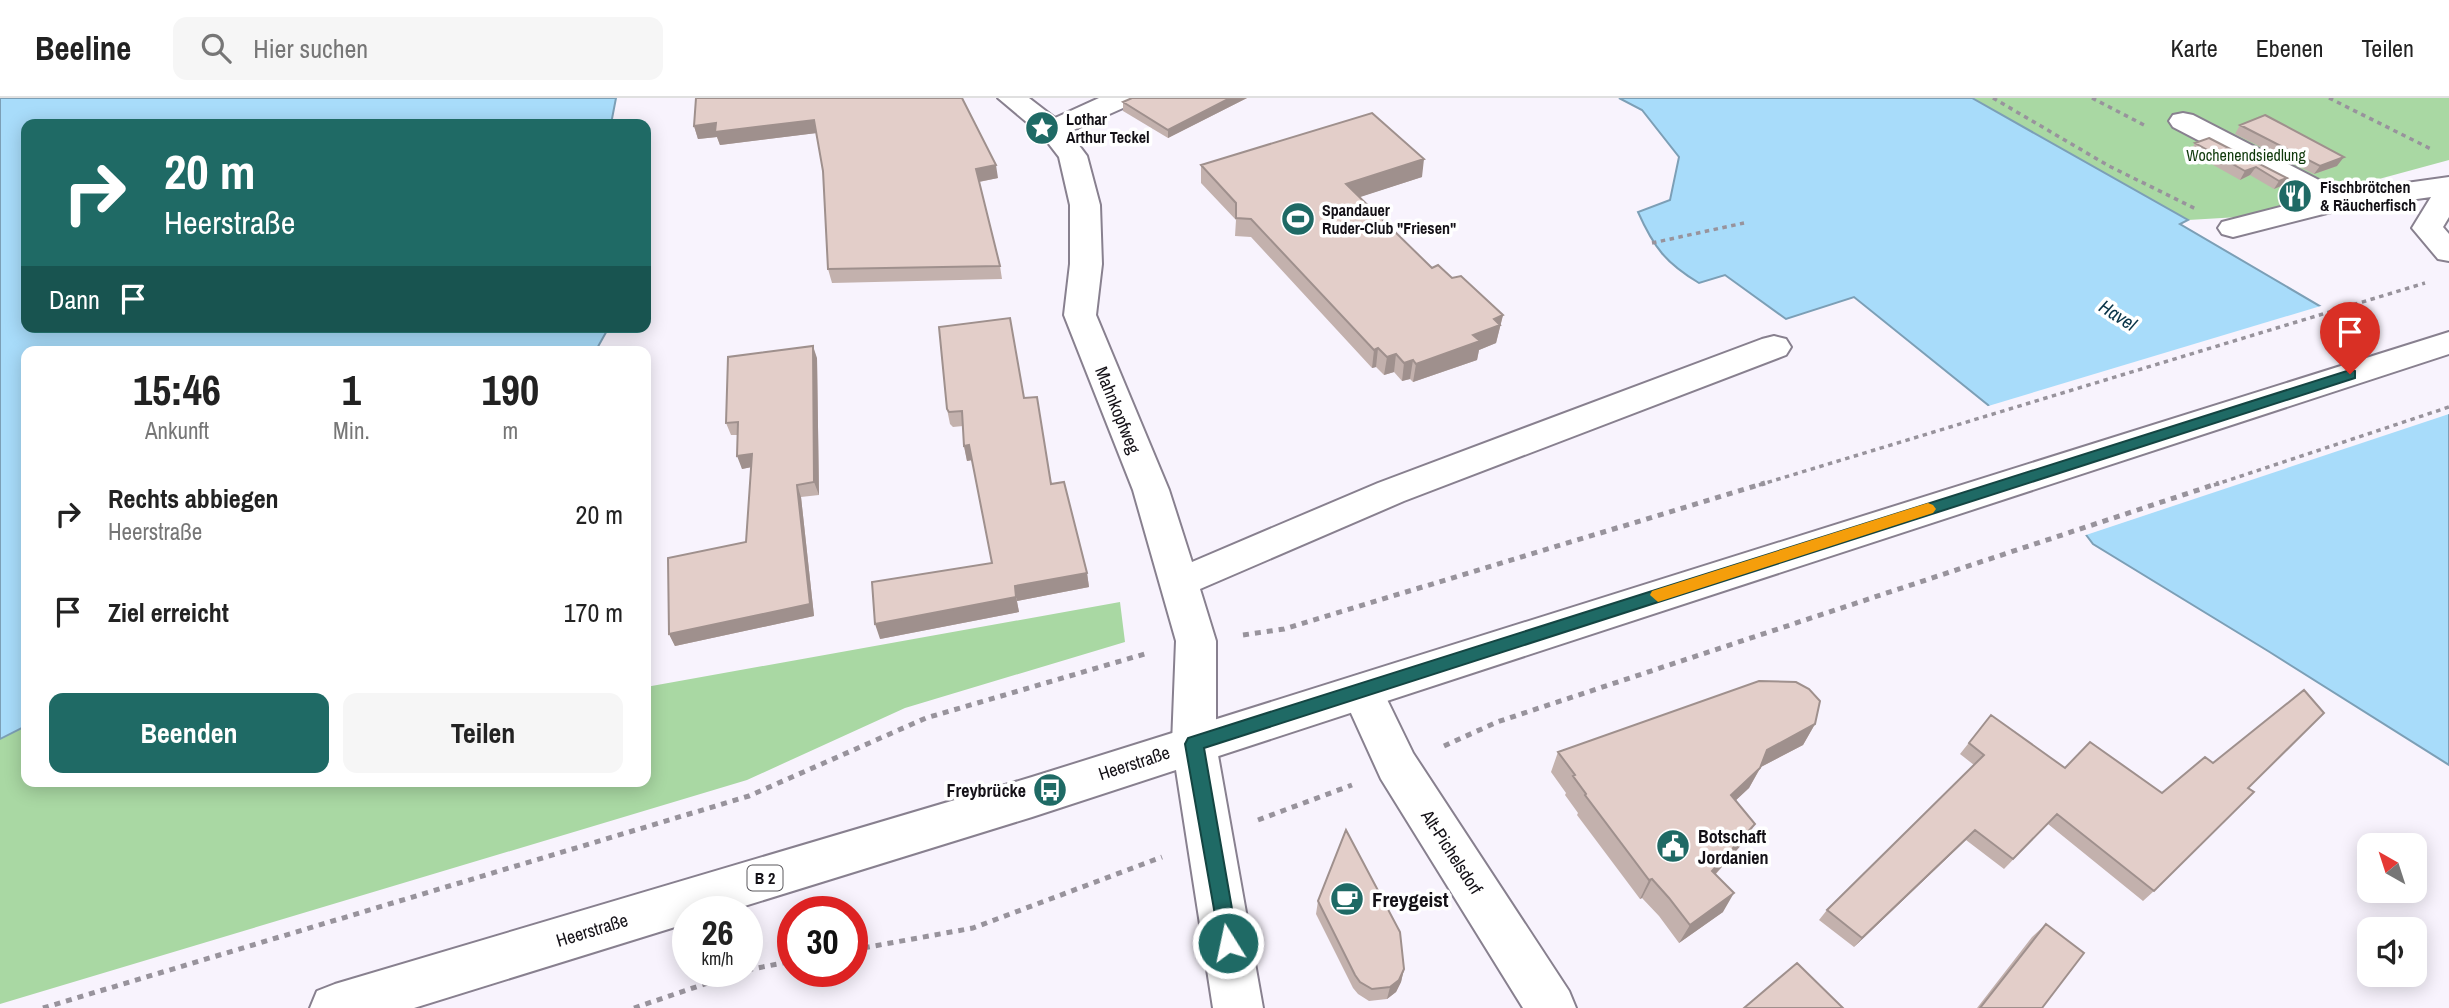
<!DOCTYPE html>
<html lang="de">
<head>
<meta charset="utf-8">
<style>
	:root { --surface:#fff; --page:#f6f6f6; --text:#222; --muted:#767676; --line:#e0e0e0; --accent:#1f6a65 }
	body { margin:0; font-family:"Archivo Narrow",sans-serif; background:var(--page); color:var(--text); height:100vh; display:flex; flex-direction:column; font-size:26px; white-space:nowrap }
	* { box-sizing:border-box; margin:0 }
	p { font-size:23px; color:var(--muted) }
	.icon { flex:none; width:38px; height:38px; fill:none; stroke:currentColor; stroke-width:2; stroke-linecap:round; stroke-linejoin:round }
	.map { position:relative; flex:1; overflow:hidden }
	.drawer { position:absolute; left:21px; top:248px; width:630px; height:441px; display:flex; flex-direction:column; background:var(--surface); border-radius:14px; box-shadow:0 4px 18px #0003 }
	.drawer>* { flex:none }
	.top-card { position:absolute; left:21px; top:21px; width:630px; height:214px; border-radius:14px; box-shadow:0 4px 18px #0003; background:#1f6a65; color:#fff; overflow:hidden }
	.needle { width:46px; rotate:321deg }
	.buttons { position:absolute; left:2357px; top:735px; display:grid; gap:14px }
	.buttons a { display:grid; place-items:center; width:70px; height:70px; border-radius:14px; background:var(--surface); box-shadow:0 4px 18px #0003; font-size:35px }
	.speed { position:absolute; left:672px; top:798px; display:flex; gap:14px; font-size:35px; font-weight:700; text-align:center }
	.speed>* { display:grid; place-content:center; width:91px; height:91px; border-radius:50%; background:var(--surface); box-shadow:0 4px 18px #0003; line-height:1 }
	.speed small { font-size:18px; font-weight:400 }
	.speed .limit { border:10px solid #d22; background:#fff; color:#111 }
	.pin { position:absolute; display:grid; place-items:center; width:60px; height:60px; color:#fff; margin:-72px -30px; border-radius:50% 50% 50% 0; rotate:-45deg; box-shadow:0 0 7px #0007 }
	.pin .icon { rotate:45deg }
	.me { position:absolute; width:77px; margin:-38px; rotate:350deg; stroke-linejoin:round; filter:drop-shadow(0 0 5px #0008) }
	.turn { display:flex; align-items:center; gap:24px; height:147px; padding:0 28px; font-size:32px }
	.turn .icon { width:91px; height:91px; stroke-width:2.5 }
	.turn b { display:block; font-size:49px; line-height:60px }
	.then { display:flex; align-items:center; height:66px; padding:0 28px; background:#0003; gap:14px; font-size:26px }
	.eta { display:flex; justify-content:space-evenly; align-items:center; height:119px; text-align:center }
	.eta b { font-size:42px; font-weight:800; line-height:49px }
	.primary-button { display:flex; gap:14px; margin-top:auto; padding:14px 28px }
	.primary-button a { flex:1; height:80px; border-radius:14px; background:var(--accent); color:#fff; font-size:28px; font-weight:800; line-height:80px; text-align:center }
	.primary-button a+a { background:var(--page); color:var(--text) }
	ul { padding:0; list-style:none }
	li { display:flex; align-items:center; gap:21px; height:98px; padding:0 28px }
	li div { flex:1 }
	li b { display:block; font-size:26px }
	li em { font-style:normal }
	header { display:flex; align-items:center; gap:42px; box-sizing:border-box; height:98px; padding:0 35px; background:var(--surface); border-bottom:2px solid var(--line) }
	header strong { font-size:33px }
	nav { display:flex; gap:38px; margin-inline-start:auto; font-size:24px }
	.search { width:490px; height:63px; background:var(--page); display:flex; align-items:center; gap:18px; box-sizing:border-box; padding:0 24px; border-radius:14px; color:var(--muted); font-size:26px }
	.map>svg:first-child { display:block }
</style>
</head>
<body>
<header>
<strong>Beeline</strong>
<div class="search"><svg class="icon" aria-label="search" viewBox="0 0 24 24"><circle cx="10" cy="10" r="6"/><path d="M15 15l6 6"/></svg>Hier suchen</div>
<nav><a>Karte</a><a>Ebenen</a><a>Teilen</a></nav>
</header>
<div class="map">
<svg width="2449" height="910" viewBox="0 0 2449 910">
	<rect width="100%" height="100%" fill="#f8f3fd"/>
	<!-- green -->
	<path fill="#a9d8a3" d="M 1972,0 L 2449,0 L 2449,62 L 2239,119 L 2188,122 Z
		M 1120,504 L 1125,544 L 905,610 L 747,682 L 0,906 L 0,641 L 26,628 L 26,684 L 646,684 L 646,589 Z"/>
	<!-- water -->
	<path fill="#a8dcfa" stroke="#7c9fb6" stroke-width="2" d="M 0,0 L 616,0 L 611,26 L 26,26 L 26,229 L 609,229 L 595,254 L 26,254 L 26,628 L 0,641 Z
		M 1619,0 L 1972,0 L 2188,122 L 2180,126 L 2449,284 L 2449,667 L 2268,553 L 2093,446 L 1988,307 L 1854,199 L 1786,221 L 1725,177 L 1699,185 C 1666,165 1654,150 1638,114 L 1670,102 L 1679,59 L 1642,12 Z"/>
	<!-- pier -->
	<path fill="#f8f3fd" d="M 2324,207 L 2449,280 L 2449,316 L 2083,438 L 1985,309 Z"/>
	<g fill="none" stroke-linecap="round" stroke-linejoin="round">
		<!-- minor casing -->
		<g stroke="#88808f" stroke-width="4">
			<path id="minor" d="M 998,0 L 1029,0 L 1055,20 L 1099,0 L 1136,0 L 1132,6 L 1069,34 L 1087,58 L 1100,107 L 1102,166 L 1096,217 L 1169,392 L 1192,464 L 1378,385 L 1762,241 L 1774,238 L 1786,241 L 1791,249 L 1786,257 L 1404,403 L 1200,491 L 1216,543 L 1216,646 L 1263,910 L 1213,910 L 1172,646 L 1176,543 L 1133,392 L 1064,217 L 1070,166 L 1070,107 L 1059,59 L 1042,37 Z
				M 2183,15 L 2193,17 L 2342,94 L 2449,79 L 2449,119 L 2443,129 L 2449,136 L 2449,163 L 2438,161 L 2412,130 L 2431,99 L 2339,112 L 2233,139 L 2222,136 L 2218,130 L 2222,124 L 2311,101 L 2173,29 L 2169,23 L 2173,17 Z
				M 1362,576 L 1377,581 L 1413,655 L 1569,893 L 1576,910 L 1523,910 L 1381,681 L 1341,593 L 1347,581 Z"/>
		</g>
		<!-- major casing -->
		<g stroke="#88808f" stroke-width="4">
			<path id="major" d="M 2449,234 L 2449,256 L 1032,719 L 725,814 L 688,814 L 688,825 L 414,910 L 310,910 L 317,893 L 335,886 L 1032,679 Z"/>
		</g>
		<!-- path-far1 -->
		<path stroke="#98939c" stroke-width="3.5" stroke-dasharray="4.5 4.5" stroke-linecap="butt" d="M 1993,0 L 2109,68 L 2198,112
			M 2092,0 L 2144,27
			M 2329,0 L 2433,52
			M 1652,145 L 1744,125
			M 1759,387 L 2425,185
			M 2214,387 L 2449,309"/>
		<!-- path -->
		<path stroke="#98939c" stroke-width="5" stroke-dasharray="6 6" stroke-linecap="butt" d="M 1243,537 L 1284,531 L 1765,385
			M 1444,648 L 1497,624 L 2219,385
			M 1258,722 L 1352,687
			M 852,852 L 973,830 L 1162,759
			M 747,872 L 793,863
			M 43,910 L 749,698 L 926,620 L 1148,555
			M 634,910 L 743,873"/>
		<!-- minor -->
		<use href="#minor" fill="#fff" fill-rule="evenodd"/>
		<!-- major -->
		<use href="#major" fill="#fff" fill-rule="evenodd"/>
	</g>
	<!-- wall -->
	<path fill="#c3b1ad" d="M 696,0 L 998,80 L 979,84 L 1000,168 L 1002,181 L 832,185 L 828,171 L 823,73 L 816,35 L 720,47 L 717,39 L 698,41 L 694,28 Z
		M 1132,0 L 1247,0 L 1168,40 L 1123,13 L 1123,4 Z
		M 2240,27 L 2337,68 L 2314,76 L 2235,36 Z
		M 2195,45 L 2287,80 L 2281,88 L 2274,91 L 2250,77 L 2240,82 L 2190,54 Z
		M 1201,67 L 1422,79 L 1359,99 L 1432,170 L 1452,180 L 1503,217 L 1496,245 L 1479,252 L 1477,262 L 1413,284 L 1410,281 L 1402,283 L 1394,274 L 1384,277 L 1376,269 L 1372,270 L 1251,139 L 1235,138 L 1236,122 L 1201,85 Z
		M 817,260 L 819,397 L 801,399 L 814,518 L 675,548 L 669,536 L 746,444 L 751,369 L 742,371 L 738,337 L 731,337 L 726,325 Z
		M 1024,300 L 1051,386 L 1087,475 L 1089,489 L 1017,503 L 1019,514 L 880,541 L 992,465 L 972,362 L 967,363 L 964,348 L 963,328 L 953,329 L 950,326 L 947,311 Z
		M 1991,617 L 2065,670 L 2162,695 L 2248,690 L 2154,793 L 2143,803 L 2048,726 L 2004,771 L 1966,742 L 1854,849 L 1819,822 L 1827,812 L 1974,667 L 1960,656 Z
		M 1815,626 L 1803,647 L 1761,669 L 1749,690 L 1735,703 L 1743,745 L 1715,777 L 1723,814 L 1679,845 L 1659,818 L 1642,800 L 1640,801 L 1577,717 L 1578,715 L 1565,697 L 1566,695 L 1551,674 L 1558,654 Z
		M 1318,803 L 1404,871 L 1401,884 L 1396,894 L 1387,901 L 1369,903 L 1358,896 L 1353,890 L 1316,816 Z
		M 2046,826 L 2042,910 L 1977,910 L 2032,839 Z"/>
	<!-- shaded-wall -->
	<path fill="#9f908d" d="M 1230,0 L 1247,0 L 1168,40 L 1168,32 Z
		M 814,22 L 817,35 L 720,47 L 717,39 L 698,41 L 694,28 L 716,25 Z
		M 2344,59 L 2337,68 L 2314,76 L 2320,68 Z
		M 1424,61 L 1422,79 L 1345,104 L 1346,86 Z
		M 996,67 L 998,80 L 978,84 L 976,71 Z
		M 2256,69 L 2250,77 L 2240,82 L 2245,73 Z
		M 2287,80 L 2281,88 L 2274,91 L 2279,83 Z
		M 1503,217 L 1496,245 L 1479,252 L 1477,262 L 1413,284 L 1416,266 L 1473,237 L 1494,221 Z
		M 813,248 L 817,260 L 819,397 L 814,384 Z
		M 1378,250 L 1376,269 L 1372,270 L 1374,252 Z
		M 1396,256 L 1394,274 L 1384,277 L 1387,259 Z
		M 1413,262 L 1410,281 L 1402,283 L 1404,265 Z
		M 969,347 L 972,362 L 967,363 L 964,348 Z
		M 752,356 L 757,368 L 742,371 L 737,358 Z
		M 797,387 L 801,399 L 814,518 L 675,548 L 669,536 Z
		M 1087,475 L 1089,489 L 1017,503 L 1015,488 Z
		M 1016,499 L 1019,514 L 880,541 L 875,526 Z
		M 1815,626 L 1803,647 L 1755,672 L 1767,652 Z
		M 1760,670 L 1749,690 L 1720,717 L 1731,697 Z
		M 1755,726 L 1743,745 L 1701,792 L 1712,773 Z
		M 1975,732 L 1966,742 L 1854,849 L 1862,840 Z
		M 1652,781 L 1642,800 L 1640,801 L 1649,782 Z
		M 1734,795 L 1723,814 L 1679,845 L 1690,827 Z
		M 1404,871 L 1401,884 L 1396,894 L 1387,901 L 1390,889 Z"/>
	<!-- building -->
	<path fill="#e3cec9" stroke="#9f908d" stroke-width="2" d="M 696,0 L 962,0 L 996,67 L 976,71 L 1000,168 L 828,171 L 823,73 L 814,22 L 715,34 L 716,25 L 694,28 Z
		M 1132,0 L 1230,0 L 1168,32 L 1123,4 Z
		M 1372,15 L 1424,61 L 1346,86 L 1432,170 L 1438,167 L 1452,180 L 1461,178 L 1503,217 L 1494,221 L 1500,227 L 1473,237 L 1480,243 L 1416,266 L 1413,262 L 1404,265 L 1396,256 L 1387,259 L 1378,250 L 1374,252 L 1251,121 L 1236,120 L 1236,105 L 1201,67 Z
		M 2265,17 L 2344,59 L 2320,68 L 2240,27 Z
		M 2209,40 L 2287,80 L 2279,83 L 2256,69 L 2245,73 L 2195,45 Z
		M 1010,220 L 1024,300 L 1037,299 L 1051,386 L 1064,384 L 1087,475 L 1015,488 L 1016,499 L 875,526 L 872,484 L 992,465 L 969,347 L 964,348 L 962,313 L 949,314 L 947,311 L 939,229 Z
		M 813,248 L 814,384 L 797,387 L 810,506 L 669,536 L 668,460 L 746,444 L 752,356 L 737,358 L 738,324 L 726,325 L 728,259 Z
		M 1759,583 L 1796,584 L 1809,591 L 1820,603 L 1815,626 L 1767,652 L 1760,670 L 1731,697 L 1755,726 L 1712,773 L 1734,795 L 1690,827 L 1669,800 L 1652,781 L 1649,782 L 1585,697 L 1586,696 L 1573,678 L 1575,677 L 1558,654 Z
		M 2304,592 L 2324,615 L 2248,690 L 2254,694 L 2154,793 L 2057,716 L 2013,761 L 1975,732 L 1862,840 L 1827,812 L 1984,657 L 1969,645 L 1991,617 L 2065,670 L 2090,644 L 2162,695 L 2205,659 L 2213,665 Z
		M 1346,732 L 1400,834 L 1404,871 L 1399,882 L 1390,889 L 1372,891 L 1360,884 L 1355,877 L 1318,803 Z
		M 2046,826 L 2084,855 L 2042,910 L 1980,910 Z
		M 1797,865 L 1843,910 L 1744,910 Z"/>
	<!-- route -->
	<path fill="#1f6a65" stroke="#144542" stroke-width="2" d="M 2350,272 L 2355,273 L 2355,280 L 1204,650 L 1238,845 L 1235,851 L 1228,854 L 1221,851 L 1185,646 L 1188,640 Z"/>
	<!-- slow -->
	<path fill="#f59e0b" d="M 1928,405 L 1933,407 L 1936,411 L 1933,415 L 1658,504 L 1650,497 L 1652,493 Z"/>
	<!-- icons -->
	<defs>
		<g id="sight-disc" transform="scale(1.75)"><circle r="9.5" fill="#1f6a65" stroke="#fff"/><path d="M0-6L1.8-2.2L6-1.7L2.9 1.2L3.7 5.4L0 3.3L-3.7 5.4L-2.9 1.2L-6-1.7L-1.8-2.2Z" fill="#fff"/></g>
		<g id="restaurant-disc" transform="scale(1.75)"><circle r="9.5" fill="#1f6a65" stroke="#fff"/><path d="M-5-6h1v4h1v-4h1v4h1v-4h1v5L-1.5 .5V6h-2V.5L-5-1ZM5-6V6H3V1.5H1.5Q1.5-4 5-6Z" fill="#fff"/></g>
		<g id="stadium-disc" transform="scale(1.75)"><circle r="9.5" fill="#1f6a65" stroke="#fff"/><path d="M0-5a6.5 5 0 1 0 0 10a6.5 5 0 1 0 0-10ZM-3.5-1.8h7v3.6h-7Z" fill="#fff"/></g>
		<g id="bus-disc" transform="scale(1.75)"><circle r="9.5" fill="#1f6a65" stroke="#fff"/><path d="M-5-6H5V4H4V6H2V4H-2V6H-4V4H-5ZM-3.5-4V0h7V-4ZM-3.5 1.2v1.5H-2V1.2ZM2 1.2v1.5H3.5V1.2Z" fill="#fff"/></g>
		<g id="civic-disc" transform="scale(1.75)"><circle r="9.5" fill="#1f6a65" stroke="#fff"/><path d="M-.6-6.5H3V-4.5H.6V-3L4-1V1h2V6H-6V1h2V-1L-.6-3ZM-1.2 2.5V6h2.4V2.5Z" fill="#fff"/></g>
		<g id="cafe-disc" transform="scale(1.75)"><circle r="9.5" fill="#1f6a65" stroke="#fff"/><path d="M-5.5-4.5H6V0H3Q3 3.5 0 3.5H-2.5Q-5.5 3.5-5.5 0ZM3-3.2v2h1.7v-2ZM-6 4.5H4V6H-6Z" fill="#fff"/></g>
	</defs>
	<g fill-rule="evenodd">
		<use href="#sight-disc" x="1042" y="30"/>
		<use href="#restaurant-disc" x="2295" y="98"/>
		<use href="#stadium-disc" x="1298" y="121"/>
		<use href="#bus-disc" x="1050" y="692"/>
		<use href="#civic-disc" x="1673" y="748"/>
		<use href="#cafe-disc" x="1347" y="801"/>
	</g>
	<g text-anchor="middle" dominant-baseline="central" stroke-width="7" stroke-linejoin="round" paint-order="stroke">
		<!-- far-poi labels -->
		<g font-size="16" font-weight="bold" fill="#141117" stroke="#fff" text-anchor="start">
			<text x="1066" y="21">Lothar<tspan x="1066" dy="18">Arthur Teckel</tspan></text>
			<text x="2320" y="89">Fischbrötchen<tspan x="2320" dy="18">&amp; Räucherfisch</tspan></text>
			<text x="1322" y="112">Spandauer<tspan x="1322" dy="18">Ruder-Club "Friesen"</tspan></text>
		</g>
		<!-- far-park labels -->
		<g font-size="16" fill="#0f390b" stroke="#fff">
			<text x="2246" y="57">Wochenendsiedlung</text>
		</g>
		<!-- shield labels -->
		<rect fill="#fff" stroke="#5a585d" stroke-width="2" x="747.5" y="767.5" width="35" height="25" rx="5"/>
		<g font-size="16" font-weight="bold" fill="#141117">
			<text x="765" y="780">B 2</text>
		</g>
		<!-- street labels -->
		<g font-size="18" fill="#141117" stroke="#fff">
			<text transform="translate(1118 312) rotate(68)">Mahnkopfweg</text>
			<text transform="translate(1134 665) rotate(-18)">Heerstraße</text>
			<text transform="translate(1452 754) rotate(57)">Alt-Pichelsdorf</text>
			<text transform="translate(592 832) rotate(-17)">Heerstraße</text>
		</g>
		<!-- poi labels -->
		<g font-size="18" font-weight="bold" fill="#141117" stroke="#fff" text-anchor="end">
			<text x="1026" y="692">Freybrücke</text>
			<text x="1698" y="738" text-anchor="start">Botschaft<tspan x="1698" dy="21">Jordanien</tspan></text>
		</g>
		<!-- water labels -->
		<g font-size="19" font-style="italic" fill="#083347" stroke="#fff">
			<text transform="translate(2118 217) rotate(33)">Havel</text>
		</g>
		<!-- near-poi labels -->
		<g font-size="21" font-weight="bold" fill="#141117" stroke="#fff" text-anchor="start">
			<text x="1372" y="801">Freygeist</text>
		</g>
	</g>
</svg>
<div class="buttons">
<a><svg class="needle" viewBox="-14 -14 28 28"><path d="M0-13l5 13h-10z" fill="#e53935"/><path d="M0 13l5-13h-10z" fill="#767676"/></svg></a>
<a><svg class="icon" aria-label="sound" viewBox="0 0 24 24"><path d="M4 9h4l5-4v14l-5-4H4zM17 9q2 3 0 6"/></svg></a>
</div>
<div class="speed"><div>26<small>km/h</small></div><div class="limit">30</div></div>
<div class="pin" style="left:2350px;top:276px;background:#d93025"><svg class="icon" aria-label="arrive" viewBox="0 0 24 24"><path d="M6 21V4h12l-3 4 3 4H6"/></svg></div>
<svg class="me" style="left:1228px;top:845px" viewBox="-20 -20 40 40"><circle r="17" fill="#1f6a65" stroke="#fff" stroke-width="3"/><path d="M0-11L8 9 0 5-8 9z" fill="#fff"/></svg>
<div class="top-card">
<div class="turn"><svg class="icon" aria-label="right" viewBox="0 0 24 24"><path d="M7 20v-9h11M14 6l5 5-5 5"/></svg><div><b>20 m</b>Heerstraße</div></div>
<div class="then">Dann<svg class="icon" aria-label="arrive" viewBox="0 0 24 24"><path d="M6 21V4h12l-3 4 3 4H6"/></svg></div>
</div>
<section class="drawer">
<div class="eta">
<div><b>15:46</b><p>Ankunft</p></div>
<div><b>1</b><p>Min.</p></div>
<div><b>190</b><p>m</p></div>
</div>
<ul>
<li><svg class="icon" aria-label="right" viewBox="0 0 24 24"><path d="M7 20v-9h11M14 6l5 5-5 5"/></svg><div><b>Rechts abbiegen</b><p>Heerstraße</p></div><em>20 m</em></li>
<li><svg class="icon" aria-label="arrive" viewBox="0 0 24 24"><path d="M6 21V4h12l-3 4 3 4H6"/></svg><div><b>Ziel erreicht</b></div><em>170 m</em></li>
</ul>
<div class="primary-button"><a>Beenden</a><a>Teilen</a></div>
</section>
</div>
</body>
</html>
